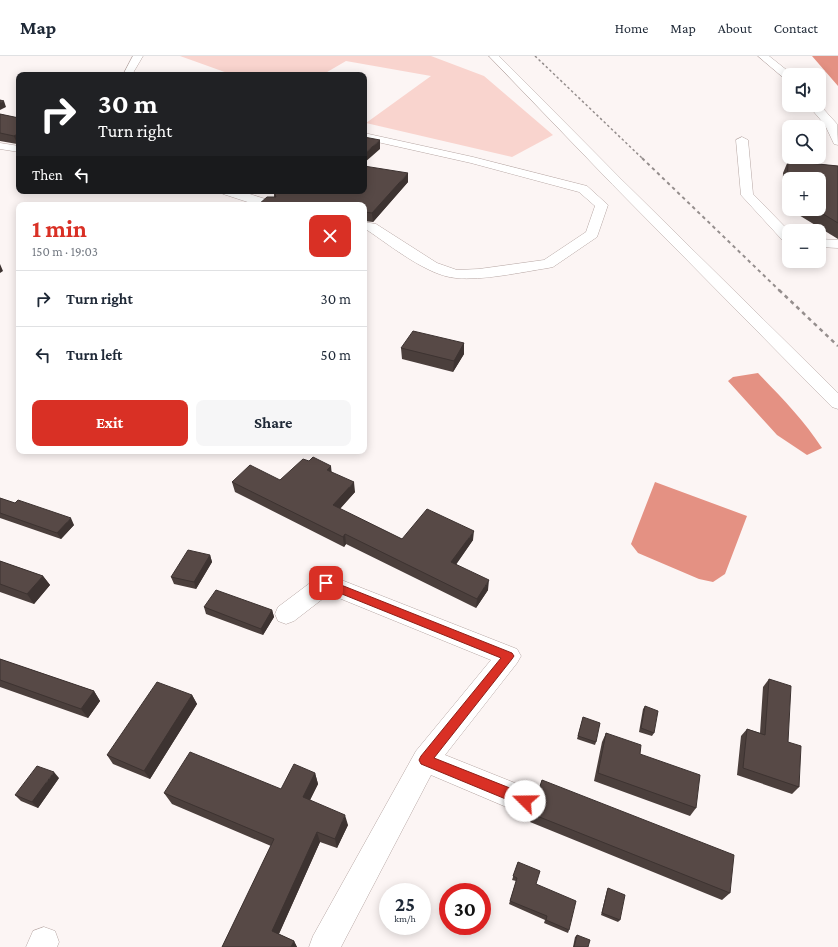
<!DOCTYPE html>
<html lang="en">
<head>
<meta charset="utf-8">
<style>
	:root { --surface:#fff; --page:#f6f6f7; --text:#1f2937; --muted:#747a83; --line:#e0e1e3; --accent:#d93025 }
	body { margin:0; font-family:"Crimson Pro",serif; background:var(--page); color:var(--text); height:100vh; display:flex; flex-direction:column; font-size:15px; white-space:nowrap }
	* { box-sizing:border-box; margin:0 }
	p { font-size:13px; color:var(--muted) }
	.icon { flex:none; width:22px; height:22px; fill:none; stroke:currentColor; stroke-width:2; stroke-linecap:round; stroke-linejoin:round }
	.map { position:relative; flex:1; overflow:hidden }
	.panel { position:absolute; left:16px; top:146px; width:351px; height:252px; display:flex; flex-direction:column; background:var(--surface); border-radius:8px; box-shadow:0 2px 10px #0003 }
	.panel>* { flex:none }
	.top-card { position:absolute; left:16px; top:16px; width:351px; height:122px; border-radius:8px; box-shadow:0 2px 10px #0003; background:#202124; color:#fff; overflow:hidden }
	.fabs { position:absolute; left:782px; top:12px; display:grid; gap:8px }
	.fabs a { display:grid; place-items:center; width:44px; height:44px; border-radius:8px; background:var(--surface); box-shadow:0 2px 10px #0003; font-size:20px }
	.speed { position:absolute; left:379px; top:827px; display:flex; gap:8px; font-size:20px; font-weight:700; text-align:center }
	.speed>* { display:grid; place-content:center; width:52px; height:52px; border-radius:50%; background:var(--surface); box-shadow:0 2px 10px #0003; line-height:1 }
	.speed small { font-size:10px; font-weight:400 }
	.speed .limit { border:6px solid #d22; background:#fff; color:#111 }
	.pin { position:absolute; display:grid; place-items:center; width:34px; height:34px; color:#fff; margin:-17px; border-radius:8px; box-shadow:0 2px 6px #0006 }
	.me { position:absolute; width:44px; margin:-22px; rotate:292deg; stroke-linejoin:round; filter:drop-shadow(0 0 3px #0008) }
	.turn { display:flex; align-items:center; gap:14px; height:84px; padding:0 16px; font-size:18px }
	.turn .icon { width:52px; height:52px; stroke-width:2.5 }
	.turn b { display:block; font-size:28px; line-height:34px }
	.then { display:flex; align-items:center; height:38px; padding:0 16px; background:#0003; gap:8px; font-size:15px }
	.round { display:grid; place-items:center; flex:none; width:42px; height:42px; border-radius:8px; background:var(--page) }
	.head { display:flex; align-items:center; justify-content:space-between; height:68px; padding:0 16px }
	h1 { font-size:24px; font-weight:700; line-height:30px; color:var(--accent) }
	.button { display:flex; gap:8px; margin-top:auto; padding:8px 16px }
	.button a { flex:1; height:46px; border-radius:8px; background:var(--accent); color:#fff; font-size:16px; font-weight:700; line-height:46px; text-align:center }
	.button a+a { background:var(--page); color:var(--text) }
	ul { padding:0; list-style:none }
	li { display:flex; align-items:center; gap:12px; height:56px; padding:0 16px; border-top:1px solid var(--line) }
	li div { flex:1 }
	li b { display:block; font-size:15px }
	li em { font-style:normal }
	header { display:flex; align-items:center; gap:24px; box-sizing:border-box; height:56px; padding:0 20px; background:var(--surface); border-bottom:1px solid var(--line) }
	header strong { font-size:19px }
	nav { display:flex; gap:22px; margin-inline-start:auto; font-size:14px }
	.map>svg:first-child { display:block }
</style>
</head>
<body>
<header>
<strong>Map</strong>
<nav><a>Home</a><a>Map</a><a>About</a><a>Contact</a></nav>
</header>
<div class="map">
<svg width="838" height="891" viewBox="0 0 838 891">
	<rect width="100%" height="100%" fill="#fcf5f4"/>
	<!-- green -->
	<path fill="#f9d4ce" d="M 180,0 L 431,0 L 484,20 L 553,79 L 512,101 L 366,67 L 431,20 L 346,5 L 322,19 L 233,19 Z"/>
	<!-- water -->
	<path fill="#e49183" d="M 812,0 L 838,0 L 838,30 Z
		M 758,317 C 781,341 804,364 822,392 L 807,399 L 777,379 L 728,325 L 733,321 Z
		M 655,426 L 747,460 L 725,518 L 713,526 L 699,523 L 638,497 L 631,488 Z"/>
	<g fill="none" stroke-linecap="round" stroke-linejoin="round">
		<!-- street casing -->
		<g stroke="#b7a7a4" stroke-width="1">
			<path id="street" d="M 133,0 L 143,0 L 133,17 L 135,19 L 123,19 Z
				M 489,0 L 499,0 L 621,123 L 838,337 L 838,353 L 832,351 L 613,129 Z
				M 364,77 L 473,101 L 587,130 L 608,149 L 597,181 L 553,211 L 548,212 C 522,216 482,225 456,222 C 428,220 391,190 367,174 L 364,174 L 364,166 L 376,168 L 437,207 L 457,214 L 479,213 L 544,204 L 586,176 L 595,150 L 579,136 L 471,107 L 364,83 Z
				M 742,81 L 748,84 L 753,138 L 789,175 L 789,187 L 784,186 L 741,139 L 736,84 Z
				M 0,87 L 19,90 L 19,96 L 0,93 Z
				M 221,135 L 240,135 L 275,146 L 276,149 L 257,149 L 223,138 Z
				M 819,183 L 838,184 L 838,192 L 819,191 Z
				M 326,518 L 517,593 L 521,600 L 517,607 L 445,699 L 535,735 L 539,745 L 535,755 L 525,759 L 431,719 L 341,891 L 309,891 L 313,880 L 416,695 L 491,604 L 329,538 L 294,565 L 286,568 L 278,565 L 275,558 L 278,551 L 318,521 Z
				M 44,871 L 55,875 L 59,886 L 57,891 L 26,891 L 33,875 Z"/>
		</g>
		<!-- highway casing -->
		<g stroke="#b7a7a4" stroke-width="1">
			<path id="highway" d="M 758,0 L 769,0 L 793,19 L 789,19 L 789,24 L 785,23 Z
				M 819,48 L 837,68 L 838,89 L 834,88 L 825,69 L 808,49 L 819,49 Z"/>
		</g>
		<!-- street -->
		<use href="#street" fill="#fff" fill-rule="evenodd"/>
		<!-- highway -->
		<use href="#highway" fill="#fff" fill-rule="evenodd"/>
		<!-- rail-far2 -->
		<path stroke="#958e8d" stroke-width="1.5" stroke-dasharray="2.5 2.5" stroke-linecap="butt" d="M 535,0 L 643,103"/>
		<!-- rail-far1 -->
		<path stroke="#958e8d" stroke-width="2" stroke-dasharray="3.5 3.5" stroke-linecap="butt" d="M 642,102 L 780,235"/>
		<!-- rail -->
		<path stroke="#958e8d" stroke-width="2.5" stroke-dasharray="4 4" stroke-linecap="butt" d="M 779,234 L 838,290"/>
	</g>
	<!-- wall -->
	<path fill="#4b3f3c" d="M 0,58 L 19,62 L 19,87 L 17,88 L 0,85 Z
		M 788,105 L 838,110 L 838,183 L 789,153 L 819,153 L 789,123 L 789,153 L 782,149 L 783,117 Z
		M 408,126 L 373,166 L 364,165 L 364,149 L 274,141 L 274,135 Z
		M 464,287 L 464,298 L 453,316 L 402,303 L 401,292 Z
		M 309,405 L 331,416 L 355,436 L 340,453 L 402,483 L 473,484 L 456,508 L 488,534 L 476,552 L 346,488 L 344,491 L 235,436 L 232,426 L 280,424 Z
		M 0,442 L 74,469 L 61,483 L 0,462 Z
		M 210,499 L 212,506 L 196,533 L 174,528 L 171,521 Z
		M 0,505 L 43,520 L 50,529 L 34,548 L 0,536 Z
		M 204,551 L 272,554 L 274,561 L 263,579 L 206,558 Z
		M 0,603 L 94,635 L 100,645 L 88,662 L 0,631 Z
		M 769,623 L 788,686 L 799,731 L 792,738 L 737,719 L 741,680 L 747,673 L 760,677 L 763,631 Z
		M 192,639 L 197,648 L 150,723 L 113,708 L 107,699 Z
		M 645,650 L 654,677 L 652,680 L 639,676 L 643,653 Z
		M 583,661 L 596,686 L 595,689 L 577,683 Z
		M 606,677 L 696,752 L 690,760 L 594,725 L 602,686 Z
		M 315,717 L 318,728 L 310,744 L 348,769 L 337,792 L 320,786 L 279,878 L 294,885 L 297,891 L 222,891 L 271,790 L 172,748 L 164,737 L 281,733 Z
		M 59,722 L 38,752 L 21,745 L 15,739 Z
		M 542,724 L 730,837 L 722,844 L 530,766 L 535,750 L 539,748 L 540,745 L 538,738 Z
		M 518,806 L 536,828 L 569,874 L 568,877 L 544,867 L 545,864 L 509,848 L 516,825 L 512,824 Z
		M 608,832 L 620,864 L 618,866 L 601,859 L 607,834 Z
		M 577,879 L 588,891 L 573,891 L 575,881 Z"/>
	<!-- shaded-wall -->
	<path fill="#3d3331" d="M 4,45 L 6,51 L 0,54 L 0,47 Z
		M 19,77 L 19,87 L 17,88 L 14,80 Z
		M 380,84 L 380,93 L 364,107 L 364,98 Z
		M 408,117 L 408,126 L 373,166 L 372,157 Z
		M 0,208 L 3,215 L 0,217 Z
		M 464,287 L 464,298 L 453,316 L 454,305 Z
		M 331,410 L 332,420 L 327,414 Z
		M 354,426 L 355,436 L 334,459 L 333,449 Z
		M 71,462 L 74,469 L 61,483 L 57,477 Z
		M 474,475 L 473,484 L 451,516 L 451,506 Z
		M 345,478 L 346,488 L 344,491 L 343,481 Z
		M 210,499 L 212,506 L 196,533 L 194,526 Z
		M 43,520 L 50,529 L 34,548 L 27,538 Z
		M 489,524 L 488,534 L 476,552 L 477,543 Z
		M 272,554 L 274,561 L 263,579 L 261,573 Z
		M 94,635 L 100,645 L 88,662 L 81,653 Z
		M 192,639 L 197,648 L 150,723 L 144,715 Z
		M 54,716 L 59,722 L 38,752 L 32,746 Z
		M 315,717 L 318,728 L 306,752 L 303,741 Z
		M 345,759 L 348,769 L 337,792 L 335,783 Z
		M 317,776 L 320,786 L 277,882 L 272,875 Z
		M 294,885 L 297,891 L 291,891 Z"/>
	<!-- building -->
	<path fill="#574946" stroke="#3d3331" d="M 0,44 L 4,45 L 0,47 Z
		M 0,58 L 19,62 L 19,77 L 14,80 L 0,77 Z
		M 364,81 L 380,84 L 364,98 Z
		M 788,105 L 838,110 L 838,167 L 815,153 L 819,153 L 819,123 L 789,123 L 789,137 L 787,136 Z
		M 364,110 L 408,117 L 372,157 L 364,156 L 364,149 L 258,149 L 267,141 L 276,141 L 274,135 L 364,135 Z
		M 413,275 L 464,287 L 454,305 L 401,292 Z
		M 313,401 L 331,410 L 327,414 L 354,426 L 333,449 L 402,483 L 427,453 L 474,475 L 451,506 L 489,524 L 477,543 L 345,478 L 343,481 L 232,426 L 250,409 L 280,424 L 303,403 L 309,405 Z
		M 0,442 L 15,447 L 18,444 L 71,462 L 57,477 L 0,457 Z
		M 188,494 L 210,499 L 194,526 L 171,521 Z
		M 0,505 L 43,520 L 27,538 L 0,528 Z
		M 216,534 L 272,554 L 261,573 L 204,551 Z
		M 0,603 L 94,635 L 81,653 L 0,624 Z
		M 769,623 L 791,630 L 788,686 L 801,690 L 799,731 L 743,712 L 747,673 L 765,679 Z
		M 157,626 L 192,639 L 144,715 L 107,699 Z
		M 645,650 L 658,655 L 654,677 L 641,672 Z
		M 583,661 L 600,667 L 596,686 L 578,680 Z
		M 606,677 L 641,689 L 640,698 L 700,719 L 696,752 L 598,717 Z
		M 190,696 L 281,733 L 294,708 L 315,717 L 303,741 L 345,759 L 335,783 L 317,776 L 272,875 L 294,885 L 291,891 L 222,891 L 274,783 L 164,737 Z
		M 37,710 L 54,716 L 32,746 L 15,739 Z
		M 542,724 L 734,799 L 730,837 L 532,758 L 535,750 L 539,748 L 543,737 L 540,730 Z
		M 518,806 L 540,815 L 536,828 L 576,845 L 569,874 L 546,864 L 547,860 L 510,845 L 517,822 L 513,820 Z
		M 608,832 L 625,839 L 620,864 L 602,857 Z
		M 577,879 L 590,884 L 588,891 L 574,891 Z"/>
	<!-- route -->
	<path fill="#d93025" stroke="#8d1f18" d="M 326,523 L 512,597 L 514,600 L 512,603 L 434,702 L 530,740 L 531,745 L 530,749 L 525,751 L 421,708 L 419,704 L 421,700 L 501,602 L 322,530 L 321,527 L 322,524 Z"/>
</svg>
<div class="fabs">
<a><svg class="icon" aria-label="sound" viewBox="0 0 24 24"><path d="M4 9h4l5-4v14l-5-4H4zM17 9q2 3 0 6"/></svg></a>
<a><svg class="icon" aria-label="search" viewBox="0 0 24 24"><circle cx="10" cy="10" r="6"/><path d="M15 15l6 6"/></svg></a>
<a>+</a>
<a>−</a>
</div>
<div class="speed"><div>25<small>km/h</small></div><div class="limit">30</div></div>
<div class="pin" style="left:326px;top:527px;background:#d93025"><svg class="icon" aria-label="arrive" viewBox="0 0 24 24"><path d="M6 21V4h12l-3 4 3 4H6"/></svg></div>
<svg class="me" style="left:525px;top:745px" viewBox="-20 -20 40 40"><circle r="19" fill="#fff"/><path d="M0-13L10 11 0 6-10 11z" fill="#d93025"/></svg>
<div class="top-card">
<div class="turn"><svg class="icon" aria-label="right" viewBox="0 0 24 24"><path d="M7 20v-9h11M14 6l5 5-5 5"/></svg><div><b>30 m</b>Turn right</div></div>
<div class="then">Then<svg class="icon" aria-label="left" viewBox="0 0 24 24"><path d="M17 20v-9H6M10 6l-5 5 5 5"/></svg></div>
</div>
<section class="panel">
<div class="head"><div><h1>1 min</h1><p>150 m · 19:03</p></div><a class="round" style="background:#d93025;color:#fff"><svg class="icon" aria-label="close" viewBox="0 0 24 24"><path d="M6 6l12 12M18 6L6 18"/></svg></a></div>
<ul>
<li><svg class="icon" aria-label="right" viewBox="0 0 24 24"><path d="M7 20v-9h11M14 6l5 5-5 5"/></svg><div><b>Turn right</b></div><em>30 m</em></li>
<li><svg class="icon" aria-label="left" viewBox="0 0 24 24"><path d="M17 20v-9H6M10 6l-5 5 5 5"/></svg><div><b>Turn left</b></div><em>50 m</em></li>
</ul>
<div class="button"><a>Exit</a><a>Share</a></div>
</section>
</div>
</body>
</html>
